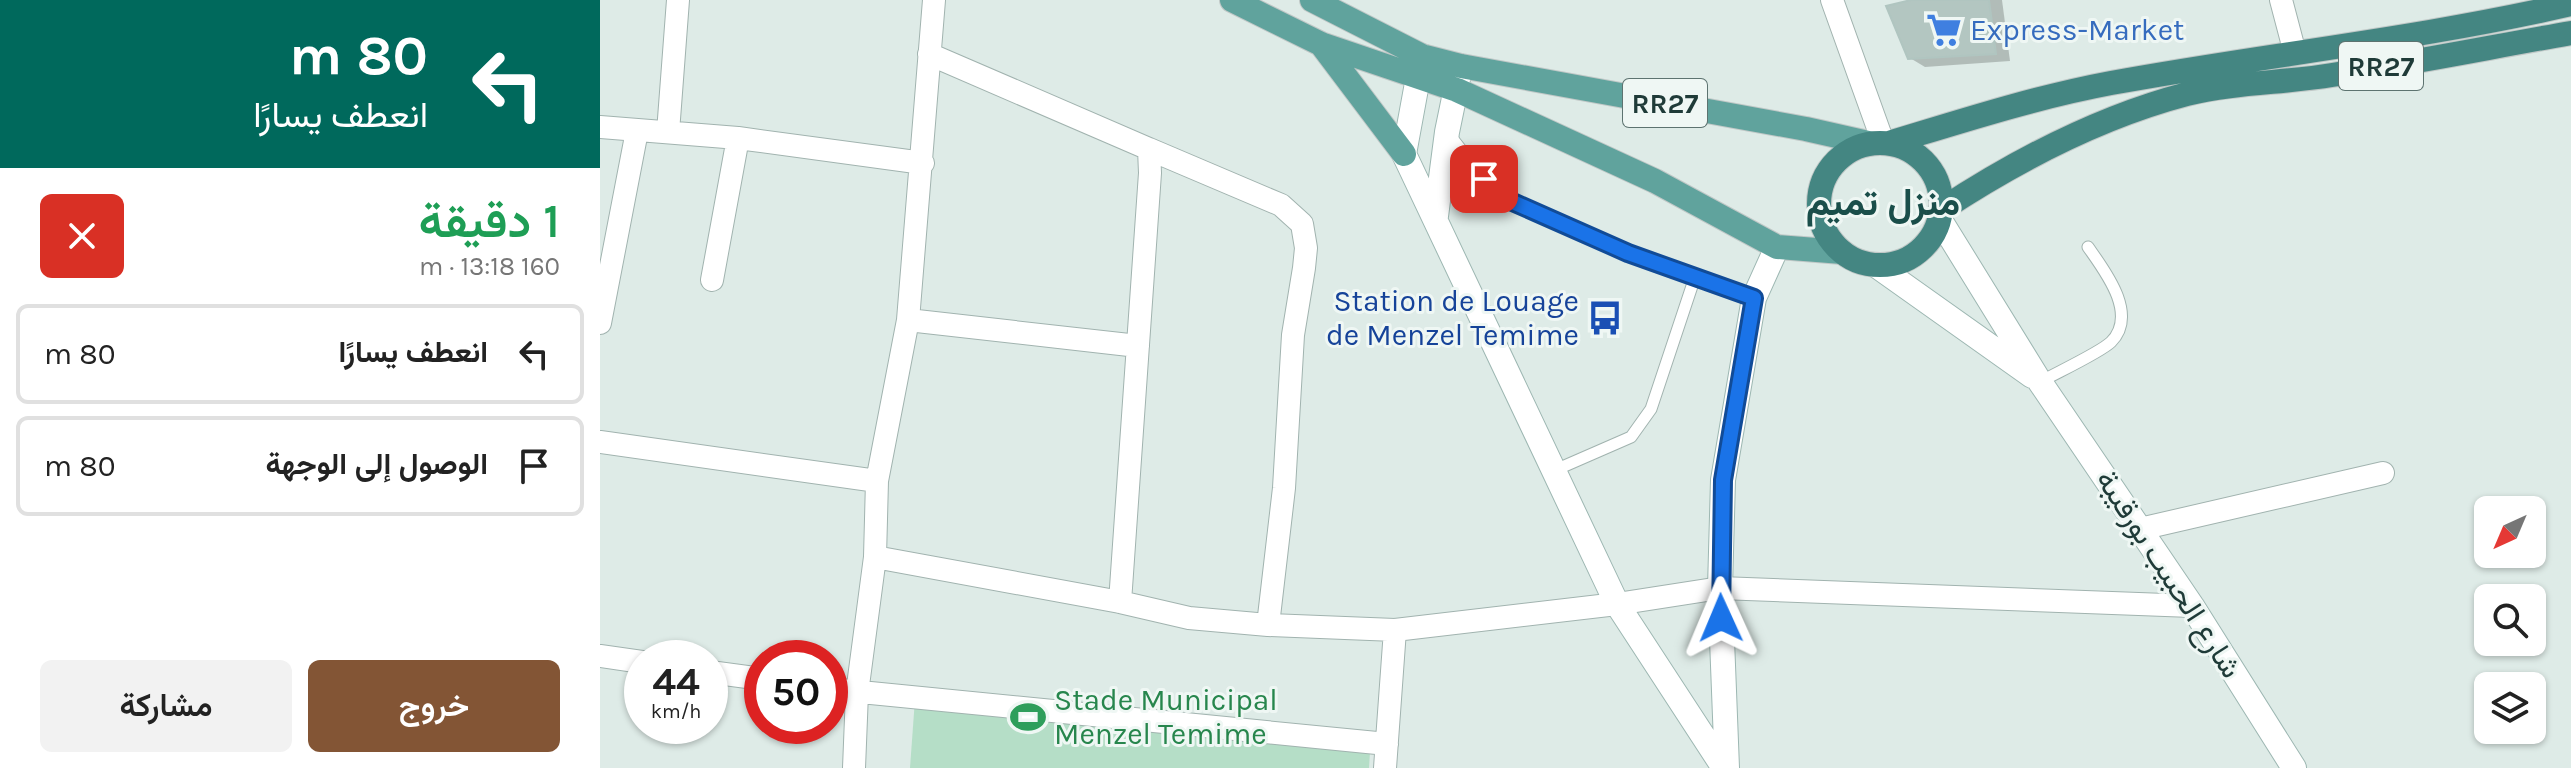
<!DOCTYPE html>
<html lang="ar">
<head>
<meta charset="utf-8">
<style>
	:root { --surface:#fff; --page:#f2f2f2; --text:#222; --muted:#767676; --line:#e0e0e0; --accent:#835535 }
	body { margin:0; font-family:Karla,Vazirmatn,sans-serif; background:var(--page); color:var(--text); direction:rtl; height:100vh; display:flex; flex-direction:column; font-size:30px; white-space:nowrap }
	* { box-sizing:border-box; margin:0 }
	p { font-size:26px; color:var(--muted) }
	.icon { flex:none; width:44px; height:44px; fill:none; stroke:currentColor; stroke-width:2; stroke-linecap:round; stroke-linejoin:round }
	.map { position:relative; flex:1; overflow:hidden; direction:ltr }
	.details { display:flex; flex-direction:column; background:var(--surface); width:600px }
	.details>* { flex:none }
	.banner { background:#00695c; color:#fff; overflow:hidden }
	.needle { width:52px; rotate:224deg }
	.controls { position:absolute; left:1874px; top:496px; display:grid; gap:16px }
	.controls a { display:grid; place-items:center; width:72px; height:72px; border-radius:12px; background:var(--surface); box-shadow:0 2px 6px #0004; font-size:40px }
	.speed { position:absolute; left:24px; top:640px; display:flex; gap:16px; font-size:40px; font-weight:700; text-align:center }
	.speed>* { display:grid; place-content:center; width:104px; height:104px; border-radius:50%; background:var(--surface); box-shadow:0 2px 6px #0004; line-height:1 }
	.speed small { font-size:20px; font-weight:400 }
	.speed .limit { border:12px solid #d22; background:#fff; color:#111 }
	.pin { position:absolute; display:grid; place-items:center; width:68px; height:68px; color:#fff; margin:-34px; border-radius:16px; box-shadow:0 4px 12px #0006 }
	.me { position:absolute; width:88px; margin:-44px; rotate:359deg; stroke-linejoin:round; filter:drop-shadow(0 0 6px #0008) }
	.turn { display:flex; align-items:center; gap:28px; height:168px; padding:0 40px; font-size:36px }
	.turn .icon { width:104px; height:104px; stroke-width:2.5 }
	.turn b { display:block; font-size:56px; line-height:68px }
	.round { display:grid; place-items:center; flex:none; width:84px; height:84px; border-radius:12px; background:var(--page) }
	.overview { display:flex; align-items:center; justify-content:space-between; height:136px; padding:0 40px }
	h1 { font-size:48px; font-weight:600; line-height:60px; color:#1e9e55 }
	.cta { display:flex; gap:16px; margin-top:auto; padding:16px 40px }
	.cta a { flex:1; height:92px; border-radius:12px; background:var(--accent); color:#fff; font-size:32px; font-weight:600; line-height:92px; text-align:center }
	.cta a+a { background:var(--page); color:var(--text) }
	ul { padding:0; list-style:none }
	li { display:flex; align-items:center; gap:24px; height:100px; margin:0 16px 12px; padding:0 24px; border:4px solid var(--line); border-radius:12px }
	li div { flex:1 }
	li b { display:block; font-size:30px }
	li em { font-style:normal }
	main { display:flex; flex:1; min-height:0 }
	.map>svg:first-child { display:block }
</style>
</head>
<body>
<main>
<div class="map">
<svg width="1971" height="768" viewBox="0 0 1971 768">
	<rect width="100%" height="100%" fill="#deebe7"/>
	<!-- green -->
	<path fill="#b5dec7" d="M 315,699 L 771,735 L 769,768 L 310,768 Z"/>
	<!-- shadow -->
	<path fill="#0003" d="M 1319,0 L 1402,0 L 1410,61 L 1325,67 L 1310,58 Z"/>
	<!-- building -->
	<path fill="#b3c6c1" stroke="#b0c5c0" stroke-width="2" d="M 1311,0 L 1389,0 L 1396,54 L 1308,59 L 1286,6 Z"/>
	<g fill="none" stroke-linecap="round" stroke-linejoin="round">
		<!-- service casing -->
		<g stroke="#a1b3af" stroke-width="13">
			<path id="service" d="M 848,133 L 884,179 L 906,199 L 1028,253 L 1154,298
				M 1440,382 C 1456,373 1501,352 1511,342 C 1539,314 1504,270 1488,247
				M 953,471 L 1031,437 L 1051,409 L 1095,277"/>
		</g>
		<!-- minor casing -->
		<g stroke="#a1b3af" stroke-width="24">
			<path id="minor" d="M 1232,0 L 1283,142
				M 1681,0 L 1695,53
				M 329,54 L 549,149 L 550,173 L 520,602
				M 0,127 L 138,138 L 323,163
				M 68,132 L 78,0
				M 549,149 L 681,205 L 702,224 L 706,248 L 704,268 L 693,335 L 684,488 L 668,625
				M 112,280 L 138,138
				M 308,320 L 538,346
				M 0,323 L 37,131
				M 0,442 L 277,481
				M 1540,529 L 1783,473
				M 275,557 L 520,602 L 589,618 L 668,625 L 795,630 L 1017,604 L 1120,588 L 1592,606
				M 0,656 L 42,662
				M 110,672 L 162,679
				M 230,689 L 787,744
				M 254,768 L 257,693 L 275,557 L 277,481 L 308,320 L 334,0
				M 785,768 L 795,630"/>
		</g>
		<!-- secondary casing -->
		<g stroke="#9db7b2" stroke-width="26">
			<path id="secondary" d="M 822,56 L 804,154 L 1017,604 L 1124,768
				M 836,216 L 847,132 L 860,69
				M 1340,220 L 1440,382 L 1592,606 L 1694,768
				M 1277,266 L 1432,376
				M 1127,768 L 1120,588 L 1123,480 L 1154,298 L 1177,247"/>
		</g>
		<!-- primary casing -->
		<g stroke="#c0c8c7" stroke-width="26">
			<path id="primary" d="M 632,0 L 721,44 L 857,90 L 1055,181 L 1177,247 L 1242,252
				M 712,0 L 822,56 L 861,66 L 1206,129 L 1268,143
				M 721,44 L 804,154"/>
		</g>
		<!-- trunk casing -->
		<g stroke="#c0c8c7" stroke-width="26">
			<path id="trunk" d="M1219 204a61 61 0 1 1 122 0a61 61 0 1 1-122 0Z
				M 1289,143 C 1362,121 1436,97 1511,83 C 1664,55 1819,39 1971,4
				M 1341,210 C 1417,160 1499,117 1587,94 C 1634,82 1685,83 1732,75 C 1812,63 1891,47 1971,33"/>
		</g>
		<!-- service -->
		<use href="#service" stroke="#fff" stroke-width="11"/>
		<!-- minor -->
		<use href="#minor" stroke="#fff" stroke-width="22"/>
		<!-- secondary -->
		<use href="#secondary" stroke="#fff" stroke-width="24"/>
		<!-- primary -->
		<use href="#primary" stroke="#60a39d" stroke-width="24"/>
		<!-- trunk -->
		<use href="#trunk" stroke="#448682" stroke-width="24"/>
	</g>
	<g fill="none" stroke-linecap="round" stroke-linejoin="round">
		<!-- route casing -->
		<g stroke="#114b97" stroke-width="20">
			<path id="route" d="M 884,179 L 906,199 L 1028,253 L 1154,298 L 1123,480 L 1121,618"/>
		</g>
		<!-- route -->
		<use href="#route" stroke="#1a73e8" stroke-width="14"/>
	</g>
	<!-- icons -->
	<defs>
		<g id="supermarket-bare" transform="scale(2.76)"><path d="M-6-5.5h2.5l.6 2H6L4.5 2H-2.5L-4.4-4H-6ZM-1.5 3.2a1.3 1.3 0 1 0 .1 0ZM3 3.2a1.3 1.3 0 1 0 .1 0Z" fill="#3f7fe0" stroke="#eff7f4" stroke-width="2.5" paint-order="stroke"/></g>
		<g id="bus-bare" transform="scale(2.76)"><path d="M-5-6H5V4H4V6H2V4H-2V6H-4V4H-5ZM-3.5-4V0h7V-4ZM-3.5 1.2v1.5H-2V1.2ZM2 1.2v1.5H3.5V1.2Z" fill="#1a4fb4" stroke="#eff7f4" stroke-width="2.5" paint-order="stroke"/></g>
		<g id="stadium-bare" transform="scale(2.76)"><path d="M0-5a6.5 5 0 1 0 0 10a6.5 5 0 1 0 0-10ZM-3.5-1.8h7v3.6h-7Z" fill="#2e9e5b" stroke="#eff7f4" stroke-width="2.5" paint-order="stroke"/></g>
	</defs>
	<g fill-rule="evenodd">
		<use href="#supermarket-bare" x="1344" y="30"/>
		<use href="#bus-bare" x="1005" y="318"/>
		<use href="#stadium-bare" x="428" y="717"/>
	</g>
	<g text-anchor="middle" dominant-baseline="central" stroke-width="6" stroke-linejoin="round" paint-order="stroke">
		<!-- shield labels -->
		<g fill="#eff7f4" stroke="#5d7370" stroke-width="2">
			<rect x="1739" y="42" width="84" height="48" rx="6"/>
			<rect x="1023" y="79" width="84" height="48" rx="6"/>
		</g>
		<g font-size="28" font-weight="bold" fill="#1f3b38">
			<text x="1781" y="66">RR27</text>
			<text x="1065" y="103">RR27</text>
		</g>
		<!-- shop labels -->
		<g font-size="30" fill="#366cbe" stroke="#eff7f4" text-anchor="start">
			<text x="1370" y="30">Express-Market</text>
		</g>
		<!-- transit labels -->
		<g font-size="30" fill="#164399" stroke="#eff7f4" text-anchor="end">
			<text x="979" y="301">Station de Louage<tspan x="979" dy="34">de Menzel Temime</tspan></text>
		</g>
		<!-- street labels -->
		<g font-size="30" fill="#1f3b38" stroke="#eff7f4">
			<text transform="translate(1569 574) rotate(57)">شارع الحبيب بورقيبة</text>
		</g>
		<!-- leisure labels -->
		<g font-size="30" fill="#27864d" stroke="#eff7f4" text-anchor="start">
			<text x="454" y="700">Stade Municipal<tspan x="454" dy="34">Menzel Temime</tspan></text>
		</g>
		<!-- district labels -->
		<g font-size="38" font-weight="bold" fill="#1a4e4a" stroke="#eff7f4">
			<text x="1283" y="202">منزل تميم</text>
		</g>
	</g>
</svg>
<div class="controls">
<a><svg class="needle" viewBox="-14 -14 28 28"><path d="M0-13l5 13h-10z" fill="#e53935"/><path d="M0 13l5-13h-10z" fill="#767676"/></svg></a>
<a><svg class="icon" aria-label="search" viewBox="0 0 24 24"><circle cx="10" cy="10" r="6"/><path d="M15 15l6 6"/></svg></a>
<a><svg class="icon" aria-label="layers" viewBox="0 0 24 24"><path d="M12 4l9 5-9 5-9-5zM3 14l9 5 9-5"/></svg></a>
</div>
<div class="speed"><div>44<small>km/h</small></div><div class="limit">50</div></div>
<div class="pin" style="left:884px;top:179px;background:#d93025"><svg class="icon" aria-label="arrive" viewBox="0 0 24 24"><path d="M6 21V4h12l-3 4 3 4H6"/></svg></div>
<svg class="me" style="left:1121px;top:618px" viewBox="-20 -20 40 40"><path d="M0-17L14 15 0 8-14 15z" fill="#1a73e8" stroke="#fff" stroke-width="4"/></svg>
</div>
<section class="details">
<div class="banner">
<div class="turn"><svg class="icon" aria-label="left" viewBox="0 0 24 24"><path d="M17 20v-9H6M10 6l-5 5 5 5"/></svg><div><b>80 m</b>انعطف يسارًا</div></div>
</div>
<div class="overview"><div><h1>1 دقيقة</h1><p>160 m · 13:18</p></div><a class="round" style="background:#d93025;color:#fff"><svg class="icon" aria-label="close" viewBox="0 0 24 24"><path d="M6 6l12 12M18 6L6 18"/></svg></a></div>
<ul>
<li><svg class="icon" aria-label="left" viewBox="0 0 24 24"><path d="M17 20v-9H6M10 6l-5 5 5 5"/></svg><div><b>انعطف يسارًا</b></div><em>80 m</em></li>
<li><svg class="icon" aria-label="arrive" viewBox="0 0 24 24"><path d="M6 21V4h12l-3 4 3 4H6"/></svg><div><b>الوصول إلى الوجهة</b></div><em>80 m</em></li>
</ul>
<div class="cta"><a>خروج</a><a>مشاركة</a></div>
</section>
</main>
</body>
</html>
